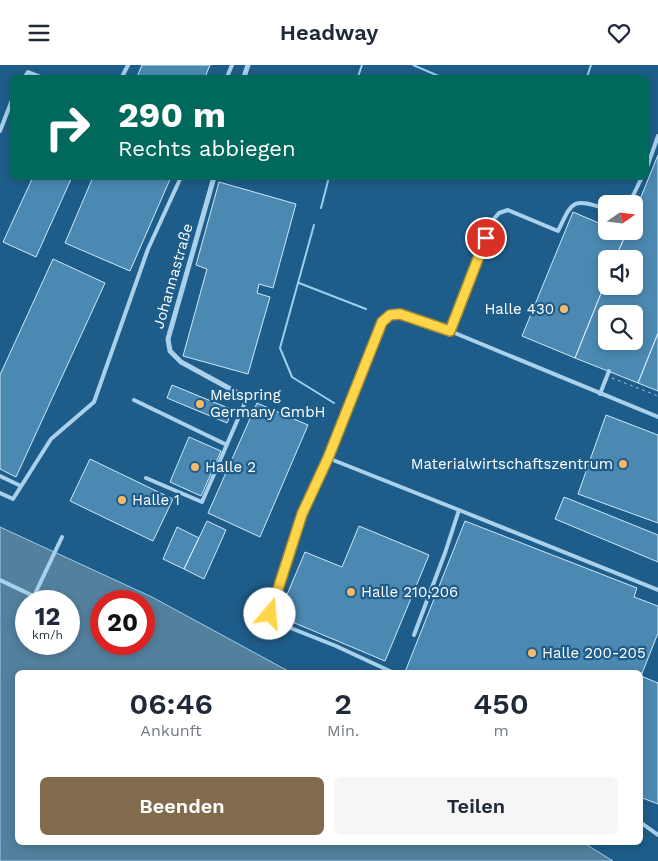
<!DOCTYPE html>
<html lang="de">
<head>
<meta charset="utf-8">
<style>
	:root { --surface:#fff; --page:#f6f6f7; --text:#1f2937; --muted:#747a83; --accent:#826a4d }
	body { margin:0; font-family:"Work Sans",sans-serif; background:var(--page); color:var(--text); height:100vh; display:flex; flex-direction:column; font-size:19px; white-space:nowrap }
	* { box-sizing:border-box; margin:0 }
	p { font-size:16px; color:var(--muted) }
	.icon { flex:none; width:28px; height:28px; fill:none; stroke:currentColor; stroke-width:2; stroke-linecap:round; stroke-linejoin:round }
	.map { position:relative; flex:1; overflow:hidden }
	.sheet { position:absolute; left:15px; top:605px; width:628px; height:175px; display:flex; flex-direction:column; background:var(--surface); border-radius:8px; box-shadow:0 2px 8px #0003 }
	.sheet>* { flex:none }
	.guide { position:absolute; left:10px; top:10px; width:639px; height:105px; border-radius:8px; box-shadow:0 2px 8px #0003; background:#00695c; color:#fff; overflow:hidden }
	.needle { width:32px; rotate:76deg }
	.buttons { position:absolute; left:598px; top:130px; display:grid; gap:10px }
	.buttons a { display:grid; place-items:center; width:45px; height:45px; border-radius:8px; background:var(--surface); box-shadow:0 2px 8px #0003; font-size:25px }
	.speed { position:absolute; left:15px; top:525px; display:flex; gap:10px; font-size:25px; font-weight:700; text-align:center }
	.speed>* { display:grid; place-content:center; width:65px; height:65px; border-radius:50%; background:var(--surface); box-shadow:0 2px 8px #0003; line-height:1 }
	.speed small { font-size:12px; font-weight:400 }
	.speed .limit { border:8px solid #d22; background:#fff; color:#111 }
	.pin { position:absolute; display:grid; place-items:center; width:42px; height:42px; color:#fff; margin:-21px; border:2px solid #fff; border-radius:50%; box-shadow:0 1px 5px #0007 }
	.me { position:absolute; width:55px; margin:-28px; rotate:18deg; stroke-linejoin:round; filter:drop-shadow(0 0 4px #0008) }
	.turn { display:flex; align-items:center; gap:18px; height:105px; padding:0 25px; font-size:22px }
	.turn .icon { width:65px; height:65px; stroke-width:2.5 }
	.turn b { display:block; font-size:35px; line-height:42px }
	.eta { display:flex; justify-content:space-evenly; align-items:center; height:85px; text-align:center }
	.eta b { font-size:30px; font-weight:600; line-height:35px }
	.primary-button { display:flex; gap:10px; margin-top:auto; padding:10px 25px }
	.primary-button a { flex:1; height:58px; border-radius:8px; background:var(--accent); color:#fff; font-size:20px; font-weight:600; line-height:58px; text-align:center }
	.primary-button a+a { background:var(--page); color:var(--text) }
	header { display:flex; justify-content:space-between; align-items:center; height:65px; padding:0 25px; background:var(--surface); font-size:22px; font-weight:600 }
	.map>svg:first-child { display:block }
</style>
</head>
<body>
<header><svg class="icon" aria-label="menu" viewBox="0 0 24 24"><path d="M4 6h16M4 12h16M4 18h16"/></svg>Headway<svg class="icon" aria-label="heart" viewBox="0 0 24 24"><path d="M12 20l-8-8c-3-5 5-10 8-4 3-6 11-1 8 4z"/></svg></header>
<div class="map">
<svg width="658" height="796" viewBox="0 0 658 796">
	<rect width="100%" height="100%" fill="#1e5d89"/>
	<!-- water -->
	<path fill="#53809d" stroke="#9cceed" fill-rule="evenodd" d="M 0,462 L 152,532 L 290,607 L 18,608 L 18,778 L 584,778 L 613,796 L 0,796 ZM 26,536 L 69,536 L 69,579 L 26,579 ZM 101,536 L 144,536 L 144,579 L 101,579 Z"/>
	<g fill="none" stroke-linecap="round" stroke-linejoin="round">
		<!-- stream -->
		<path stroke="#9cceed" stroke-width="2" d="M 413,0 L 441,12
			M 358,12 L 362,0
			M 587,12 L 591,0
			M 321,143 L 329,112
			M 314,160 L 280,283 L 292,312 L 334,338
			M 299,218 L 366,244"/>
	</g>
	<!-- building -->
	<path fill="#4b89b2" stroke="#cee8f8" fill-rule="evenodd" d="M 142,0 L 210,0 L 205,12 L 137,12 Z
		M 658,90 L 658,268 L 638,318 L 575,293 L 606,216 L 606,221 L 634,221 L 634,194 L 615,194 L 627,166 L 634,166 L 634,149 ZM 606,249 L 634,249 L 634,276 L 606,276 Z
		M 33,112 L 72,112 L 36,192 L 3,177 Z
		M 93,112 L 171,112 L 130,206 L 65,178 Z
		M 219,117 L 296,139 L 273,223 L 259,219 L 257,228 L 270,232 L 248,309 L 183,291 L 207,204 L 196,200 Z
		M 573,147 L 606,161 L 606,166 L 620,166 L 626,169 L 615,194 L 606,194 L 606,216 L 575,293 L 522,271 Z
		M 53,194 L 105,218 L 16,412 L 0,404 L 0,310 Z
		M 658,268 L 658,326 L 638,318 Z
		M 172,320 L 233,345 L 227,358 L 167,333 Z
		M 257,338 L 308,360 L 260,472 L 208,448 Z
		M 606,350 L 658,370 L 658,458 L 578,429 Z
		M 189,372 L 221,386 L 201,431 L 170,417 Z
		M 90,394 L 173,434 L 153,476 L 70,436 Z
		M 564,432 L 658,470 L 658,497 L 555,454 Z
		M 207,456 L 226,465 L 204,514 L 184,504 Z
		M 465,456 L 637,523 L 634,532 L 658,541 L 658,568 L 641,611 L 658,618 L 658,739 L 640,732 L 640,608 L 405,607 Z
		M 359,461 L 429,490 L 385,596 L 278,551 L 305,487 L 342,502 Z
		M 177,462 L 199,473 L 184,504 L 163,494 Z"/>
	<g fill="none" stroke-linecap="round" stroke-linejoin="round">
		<!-- path -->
		<path stroke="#a9d1eb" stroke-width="1" stroke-dasharray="2.5 4" stroke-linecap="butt" d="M 612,313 L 658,331"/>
		<!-- lane -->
		<path stroke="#a9d1eb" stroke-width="4" d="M 25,12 L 28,7 L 41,12
			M 122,12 L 128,0
			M 227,12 L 232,0
			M 0,66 L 12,35
			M 646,105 L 658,71
			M 629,139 L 642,112
			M 606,144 C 572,133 573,135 558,166 L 508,145 L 499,148 L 493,155 L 450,266 L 658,352
			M 600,329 L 609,306
			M 134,335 L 227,380
			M 328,393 L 382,257 L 390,250 L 400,249 L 450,266
			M 0,411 L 21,421
			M 146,413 L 202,437 L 247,333
			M 0,428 L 13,434 L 51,374 L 94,337 L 148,184 L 181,112
			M 459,445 L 658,525
			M 0,515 L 44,536
			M 34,531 L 62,472
			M 394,608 L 336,581 L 278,558 L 270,549 L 303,449 L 328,393 L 459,445 L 445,488 L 414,570
			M 640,757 L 658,770"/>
		<!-- street -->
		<path stroke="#a9d1eb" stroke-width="5" d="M 244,12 L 248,0
			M 214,112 L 168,274 L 170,286 L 181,297 L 247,333"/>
	</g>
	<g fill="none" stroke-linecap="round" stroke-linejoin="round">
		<!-- route casing -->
		<g stroke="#a68a30" stroke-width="12">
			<path id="route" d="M 270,549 L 302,449 L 328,393 L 382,257 L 390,250 L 400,249 L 450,266 L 486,173"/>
		</g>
		<!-- route -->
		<use href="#route" stroke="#ffd54a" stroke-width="9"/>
	</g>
	<!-- markers -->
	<g fill="#fab968" stroke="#1e5d89" stroke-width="2">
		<circle cx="564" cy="244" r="5"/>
		<circle cx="200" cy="339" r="5"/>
		<circle cx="623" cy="399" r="5"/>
		<circle cx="195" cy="402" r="5"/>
		<circle cx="122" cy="435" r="5"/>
		<circle cx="351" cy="527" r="5"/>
		<circle cx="532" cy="588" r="5"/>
	</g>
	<g text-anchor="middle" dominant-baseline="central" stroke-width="4.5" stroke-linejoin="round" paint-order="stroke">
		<!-- street labels -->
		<g font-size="15" fill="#fff" stroke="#1e5d89">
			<text transform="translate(173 211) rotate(-74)">Johannastraße</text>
		</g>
		<!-- poi labels -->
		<g font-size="15" fill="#fff" stroke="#1e5d89" text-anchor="start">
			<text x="554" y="244" text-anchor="end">Halle 430</text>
			<text x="210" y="330">Melspring<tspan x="210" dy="17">Germany GmbH</tspan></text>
			<text x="613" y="399" text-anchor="end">Materialwirtschaftszentrum</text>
			<text x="205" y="402">Halle 2</text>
			<text x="132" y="435">Halle 1</text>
			<text x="361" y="527">Halle 210,206</text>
			<text x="542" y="588">Halle 200-205</text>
		</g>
	</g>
</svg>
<div class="buttons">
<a><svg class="needle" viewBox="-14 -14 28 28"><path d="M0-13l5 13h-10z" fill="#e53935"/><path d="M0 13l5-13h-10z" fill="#747a83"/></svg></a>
<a><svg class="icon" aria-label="sound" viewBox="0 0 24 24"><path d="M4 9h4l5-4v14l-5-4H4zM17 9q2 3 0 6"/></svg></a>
<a><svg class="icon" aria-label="search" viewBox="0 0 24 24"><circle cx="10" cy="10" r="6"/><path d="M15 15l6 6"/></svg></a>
</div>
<div class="speed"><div>12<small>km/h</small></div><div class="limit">20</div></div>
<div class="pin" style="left:486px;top:173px;background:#d93025"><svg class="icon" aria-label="arrive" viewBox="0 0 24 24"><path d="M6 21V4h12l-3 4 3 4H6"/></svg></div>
<svg class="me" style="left:270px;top:549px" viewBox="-20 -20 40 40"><circle r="19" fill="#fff"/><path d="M0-13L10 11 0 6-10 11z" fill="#ffd54a"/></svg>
<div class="guide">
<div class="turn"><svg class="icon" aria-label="right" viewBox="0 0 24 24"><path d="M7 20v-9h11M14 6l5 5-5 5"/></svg><div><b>290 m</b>Rechts abbiegen</div></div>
</div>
<section class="sheet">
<div class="eta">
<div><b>06:46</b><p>Ankunft</p></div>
<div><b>2</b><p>Min.</p></div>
<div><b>450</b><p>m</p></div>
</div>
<div class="primary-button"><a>Beenden</a><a>Teilen</a></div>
</section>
</div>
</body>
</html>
